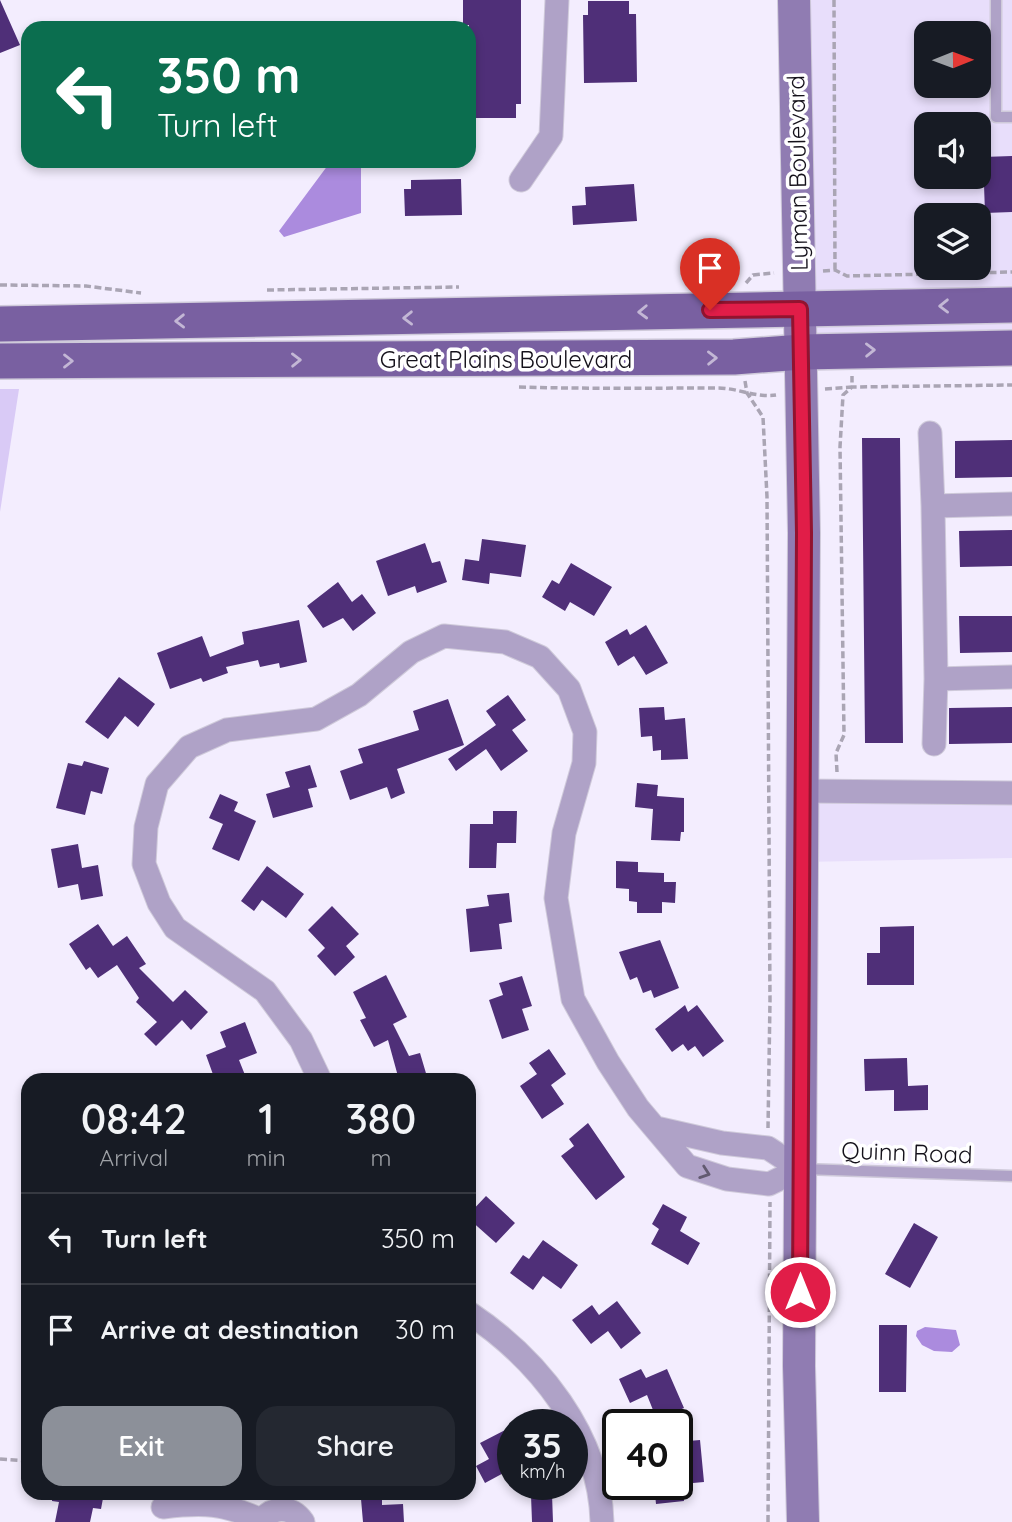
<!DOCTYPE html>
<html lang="en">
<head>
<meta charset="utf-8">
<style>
	:root { --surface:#171b24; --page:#242831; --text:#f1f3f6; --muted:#9ea1a6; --line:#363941; --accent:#8c9099 }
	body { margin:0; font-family:Quicksand,sans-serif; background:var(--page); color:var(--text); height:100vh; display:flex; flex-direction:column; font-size:26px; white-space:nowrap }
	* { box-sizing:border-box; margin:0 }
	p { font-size:23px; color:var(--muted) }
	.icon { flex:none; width:38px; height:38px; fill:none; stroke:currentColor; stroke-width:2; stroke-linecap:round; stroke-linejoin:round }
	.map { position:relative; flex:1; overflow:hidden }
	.side { position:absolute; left:21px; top:1073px; width:455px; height:427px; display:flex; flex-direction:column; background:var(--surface); border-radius:21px; box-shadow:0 4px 10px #0003 }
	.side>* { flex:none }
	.top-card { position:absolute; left:21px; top:21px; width:455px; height:147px; border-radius:21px; box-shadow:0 4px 10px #0003; background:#0b6e4f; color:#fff; overflow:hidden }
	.needle { width:46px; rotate:89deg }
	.controls { position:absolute; left:914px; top:21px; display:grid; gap:14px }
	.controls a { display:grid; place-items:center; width:77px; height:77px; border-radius:14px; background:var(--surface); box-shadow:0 4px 10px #0003; font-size:35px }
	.speed { position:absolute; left:497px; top:1409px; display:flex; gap:14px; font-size:35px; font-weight:700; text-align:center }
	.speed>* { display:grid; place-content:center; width:91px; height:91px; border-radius:50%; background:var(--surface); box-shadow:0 4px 10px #0003; line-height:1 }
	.speed small { font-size:18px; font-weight:400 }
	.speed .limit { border:4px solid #111; border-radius:10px; background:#fff; color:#111 }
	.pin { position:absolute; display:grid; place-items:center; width:60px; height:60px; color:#fff; margin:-72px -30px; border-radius:50% 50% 50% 0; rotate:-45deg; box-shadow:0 0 7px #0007 }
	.pin .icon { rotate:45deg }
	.me { position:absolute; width:77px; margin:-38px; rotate:0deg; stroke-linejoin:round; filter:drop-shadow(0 0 5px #0008) }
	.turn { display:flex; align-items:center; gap:24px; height:147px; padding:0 21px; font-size:32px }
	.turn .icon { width:91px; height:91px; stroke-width:2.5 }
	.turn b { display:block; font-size:49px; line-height:60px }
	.eta { display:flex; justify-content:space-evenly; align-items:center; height:119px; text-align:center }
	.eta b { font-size:42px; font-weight:600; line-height:49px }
	.button { display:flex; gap:14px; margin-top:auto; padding:14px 21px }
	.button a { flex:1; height:80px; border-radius:21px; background:var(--accent); color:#fff; font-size:28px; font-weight:600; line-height:80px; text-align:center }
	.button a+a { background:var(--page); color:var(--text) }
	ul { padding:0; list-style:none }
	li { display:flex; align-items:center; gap:21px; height:91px; padding:0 21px; border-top:2px solid var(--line) }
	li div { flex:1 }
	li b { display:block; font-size:26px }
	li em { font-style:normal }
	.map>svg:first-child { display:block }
</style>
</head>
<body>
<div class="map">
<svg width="1012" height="1522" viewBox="0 0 1012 1522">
	<rect width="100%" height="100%" fill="#f3edfe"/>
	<!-- built -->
	<path fill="#e8defb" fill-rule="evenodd" d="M 794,0 L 1012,0 L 1012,348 L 802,352 L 802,791 L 1012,793 L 1012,858 L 802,862 ZM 926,33 L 978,33 L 978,86 L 926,86 ZM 926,124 L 978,124 L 978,177 L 926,177 ZM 926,215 L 978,215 L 978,268 L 926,268 Z"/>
	<!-- green -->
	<path fill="#d9caf6" d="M 0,389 L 19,389 L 0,512 Z"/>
	<!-- water -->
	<path fill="#ab8bde" d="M 331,161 L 361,161 L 361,213 L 284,237 L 279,231 Z
		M 925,1327 L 956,1330 L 960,1345 L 952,1352 L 934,1351 L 922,1345 L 916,1336 L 917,1331 Z"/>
	<!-- building -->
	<path fill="#4f2f78" d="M 0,0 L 20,45 L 0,53 Z
		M 463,0 L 521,0 L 521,104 L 516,104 L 516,118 L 469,118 L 469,25 L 463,25 Z
		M 588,1 L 629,1 L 629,14 L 636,14 L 637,82 L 584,83 L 583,15 L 588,15 Z
		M 1012,156 L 1012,212 L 985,213 L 983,157 Z
		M 461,179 L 462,215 L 405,216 L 404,189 L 411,189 L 411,180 Z
		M 634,184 L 637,221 L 573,225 L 572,206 L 586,205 L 585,187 Z
		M 862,438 L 900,438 L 903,743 L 865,743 Z
		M 1012,440 L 1012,477 L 955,478 L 955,441 Z
		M 1012,530 L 1012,566 L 960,567 L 959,531 Z
		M 482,539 L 526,545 L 521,577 L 490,573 L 489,584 L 462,580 L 465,559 L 479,561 Z
		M 425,543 L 432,563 L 440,561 L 447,582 L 417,593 L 415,586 L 388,596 L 376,561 Z
		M 571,563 L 612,587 L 594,616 L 570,602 L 565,611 L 542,597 L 552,580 L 559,584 Z
		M 338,582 L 352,602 L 362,594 L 376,613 L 353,631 L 343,618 L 323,628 L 307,606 Z
		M 959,616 L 1012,616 L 1012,652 L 960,653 Z
		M 299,620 L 307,662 L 280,668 L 279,663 L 260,667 L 258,660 L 226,667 L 228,673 L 203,682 L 201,678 L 170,689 L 157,653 L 202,636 L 210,657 L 244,644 L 242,632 Z
		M 646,625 L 668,663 L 646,675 L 634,656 L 618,666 L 605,642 L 627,629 L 630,635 Z
		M 119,677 L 155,704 L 138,727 L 125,716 L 108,739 L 85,722 Z
		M 508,695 L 526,720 L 512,730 L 528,751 L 501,771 L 486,749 L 456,771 L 448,759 L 496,725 L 486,711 Z
		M 448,699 L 464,745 L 397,769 L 405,793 L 391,799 L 387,787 L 350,800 L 340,771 L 363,763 L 358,749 L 419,730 L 413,711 Z
		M 664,707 L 665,720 L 685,718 L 688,759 L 661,760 L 661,750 L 653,751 L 652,736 L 641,737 L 639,708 Z
		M 1012,707 L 1012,743 L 949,744 L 949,708 Z
		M 84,761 L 109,768 L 102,794 L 91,791 L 85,815 L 56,808 L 68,763 L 82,766 Z
		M 310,765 L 317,787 L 308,789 L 313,807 L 273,818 L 266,794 L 290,787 L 285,772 Z
		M 637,783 L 658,785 L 657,796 L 684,798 L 684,832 L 681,832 L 680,841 L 651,840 L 653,809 L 635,807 Z
		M 220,794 L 238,802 L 234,811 L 256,821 L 239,861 L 212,849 L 223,824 L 209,818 Z
		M 493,811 L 517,811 L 516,843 L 497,843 L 496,868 L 469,868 L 470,824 L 493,824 Z
		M 78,844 L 82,868 L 98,865 L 103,896 L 81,900 L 78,884 L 58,888 L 51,849 Z
		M 616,861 L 638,862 L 638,872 L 664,873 L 664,882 L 676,882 L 675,903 L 662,902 L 662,913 L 637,913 L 637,902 L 629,901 L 629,889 L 616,888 Z
		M 267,866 L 304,894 L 286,918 L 262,900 L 254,911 L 241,901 Z
		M 509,893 L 512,922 L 499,924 L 502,949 L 470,952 L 466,909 L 489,906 L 487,895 Z
		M 332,906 L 359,934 L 346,946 L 355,957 L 335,976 L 317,956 L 325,948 L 308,930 Z
		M 98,924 L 113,946 L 127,936 L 146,964 L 139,968 L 173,1002 L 185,990 L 208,1012 L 191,1030 L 182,1020 L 156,1046 L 144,1034 L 157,1022 L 136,1002 L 139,998 L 117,965 L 98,978 L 90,967 L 86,970 L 69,944 Z
		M 914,926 L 914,985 L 867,985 L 867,953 L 880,953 L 880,927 Z
		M 660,940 L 679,988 L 654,998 L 651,990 L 643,993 L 637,977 L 630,980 L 619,952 Z
		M 386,975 L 407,1017 L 393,1024 L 409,1056 L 420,1053 L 428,1080 L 399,1080 L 388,1040 L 374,1047 L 360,1020 L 366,1018 L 353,992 Z
		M 522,976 L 532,1006 L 522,1009 L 529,1030 L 502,1039 L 489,1000 L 503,995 L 499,983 Z
		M 685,1005 L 688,1012 L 697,1005 L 724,1041 L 703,1057 L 695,1046 L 688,1051 L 683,1044 L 672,1052 L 655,1029 Z
		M 245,1022 L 257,1053 L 239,1060 L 247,1080 L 215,1080 L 206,1055 L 226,1047 L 220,1032 Z
		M 549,1049 L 566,1074 L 551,1085 L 564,1104 L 542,1119 L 520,1086 L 537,1074 L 529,1063 Z
		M 907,1058 L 908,1086 L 928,1085 L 928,1110 L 894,1111 L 894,1090 L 865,1091 L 864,1059 Z
		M 588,1123 L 625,1177 L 596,1200 L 561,1156 L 574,1146 L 569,1139 Z
		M 486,1196 L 515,1223 L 496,1243 L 469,1219 L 469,1214 Z
		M 663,1204 L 687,1217 L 680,1231 L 700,1243 L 688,1265 L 651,1244 L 659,1229 L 652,1224 Z
		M 914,1223 L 938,1237 L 910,1288 L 885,1274 Z
		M 543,1240 L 578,1265 L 561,1289 L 543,1276 L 533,1290 L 510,1273 L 523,1255 L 529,1259 Z
		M 617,1301 L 641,1333 L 621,1349 L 608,1331 L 591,1344 L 572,1320 L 592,1305 L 599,1315 Z
		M 879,1325 L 907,1325 L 906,1392 L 879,1392 Z
		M 641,1369 L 646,1378 L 667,1369 L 684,1408 L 657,1420 L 647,1395 L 630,1403 L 619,1379 Z
		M 513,1426 L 513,1468 L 485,1483 L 476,1466 L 489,1459 L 480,1443 Z
		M 700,1440 L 704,1482 L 682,1484 L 684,1501 L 656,1504 L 654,1484 L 677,1484 L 677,1442 Z
		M 52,1493 L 104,1493 L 101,1509 L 93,1508 L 90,1522 L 55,1522 L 59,1502 L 52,1501 Z
		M 552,1494 L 553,1522 L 532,1522 L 531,1495 Z
		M 382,1498 L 382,1505 L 403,1504 L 404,1522 L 363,1522 L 361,1499 Z"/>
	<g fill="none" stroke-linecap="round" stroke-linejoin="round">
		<!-- lane casing -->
		<g stroke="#cfcada" stroke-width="13">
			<path id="lane" d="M 996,0 L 996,117 L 1012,117
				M 803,1169 L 1012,1176"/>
		</g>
		<!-- street casing -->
		<g stroke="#cfcada" stroke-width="25">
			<path id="street" d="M 521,180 L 551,136 L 557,0
				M 930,433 L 933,506
				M 1012,504 L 933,506 L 936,679 L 1012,677
				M 934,744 L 936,679
				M 802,791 L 1012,793
				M 320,1080 L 301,1040 L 265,991 L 175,928 L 159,903 L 144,864 L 146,827 L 157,784 L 189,747 L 227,730 L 316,719 L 359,695 L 411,652 L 444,636 L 505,642 L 540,657 L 569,689 L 585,732 L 584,763 L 564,833 L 556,898 L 573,999 L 608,1062 L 638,1108 L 687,1166 L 727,1179 L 769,1184 L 800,1169
				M 656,1128 L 722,1143 L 768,1148 L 800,1169
				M 469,1313 C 538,1359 600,1435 602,1522
				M 163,1507 C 204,1502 223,1503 261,1520
				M 260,1522 C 272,1506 291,1505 303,1522"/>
		</g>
		<!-- secondary casing -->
		<g stroke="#cfcada" stroke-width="34">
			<path id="secondary" d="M 794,0 L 804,533 L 799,1366 L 803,1522"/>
		</g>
		<!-- primary casing -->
		<g stroke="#cfcada" stroke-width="38">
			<path id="primary" d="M 0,324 L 1012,305
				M 0,361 L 734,357 L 802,352 L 1012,348"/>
		</g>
		<!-- path -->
		<path stroke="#aaa5b4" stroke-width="3.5" stroke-dasharray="7 3.5" stroke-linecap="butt" d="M 834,0 L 835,270
			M 823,271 L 835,270 L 847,276 L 1012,272
			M 746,283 L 753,275 L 774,273
			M 0,285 L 86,286 L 141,293
			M 267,290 L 459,287
			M 745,381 L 747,393 L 763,417 L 767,497 L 770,1000 L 768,1128
			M 519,387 C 586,389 652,388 718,388 C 738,388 756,398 776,395
			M 825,389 L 852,387 L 852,376
			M 837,772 L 836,753 L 844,735 L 840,447 L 843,395 L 852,387 L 1012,385
			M 0,1459 L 28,1461
			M 768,1522 L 770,1202"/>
		<!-- lane -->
		<use href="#lane" stroke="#afa2c7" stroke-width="10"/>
		<!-- street -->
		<use href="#street" stroke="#afa2c7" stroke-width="23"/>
		<!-- secondary -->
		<use href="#secondary" stroke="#907cb2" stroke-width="32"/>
		<!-- primary -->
		<use href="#primary" stroke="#7960a1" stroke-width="35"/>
	</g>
	<!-- one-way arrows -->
	<defs><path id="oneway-chevron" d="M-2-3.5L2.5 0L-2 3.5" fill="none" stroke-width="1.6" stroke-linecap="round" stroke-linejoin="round" transform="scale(1.75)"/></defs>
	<g stroke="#c3b7d5">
		<use href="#oneway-chevron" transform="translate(944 306) rotate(179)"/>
		<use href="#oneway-chevron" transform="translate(643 312) rotate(178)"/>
		<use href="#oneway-chevron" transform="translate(408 318) rotate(179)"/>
		<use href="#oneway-chevron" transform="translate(180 321) rotate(179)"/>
		<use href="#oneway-chevron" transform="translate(870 350) rotate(-1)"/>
		<use href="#oneway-chevron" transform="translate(712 358) rotate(-1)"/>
		<use href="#oneway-chevron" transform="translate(296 360) rotate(-1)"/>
		<use href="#oneway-chevron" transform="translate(68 361)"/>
	</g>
	<use stroke="#625a70" href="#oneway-chevron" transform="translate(705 1173) rotate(19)"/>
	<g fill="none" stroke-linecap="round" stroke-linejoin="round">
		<!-- route casing -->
		<g stroke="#92132f" stroke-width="18">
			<path id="route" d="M 710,310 L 800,309 L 804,533 L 800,1292"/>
		</g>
		<!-- route -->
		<use href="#route" stroke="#e11d48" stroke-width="12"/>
	</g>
	<g text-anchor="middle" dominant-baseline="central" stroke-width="7" stroke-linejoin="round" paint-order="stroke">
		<!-- street labels -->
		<g font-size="24" fill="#14111a" stroke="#fff">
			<text transform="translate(797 173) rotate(-91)">Lyman Boulevard</text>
			<text x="506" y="359">Great Plains Boulevard</text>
			<text transform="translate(907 1152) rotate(2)">Quinn Road</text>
		</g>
	</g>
</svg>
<div class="controls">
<a><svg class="needle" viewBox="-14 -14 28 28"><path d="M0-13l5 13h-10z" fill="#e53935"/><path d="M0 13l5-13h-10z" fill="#9ea1a6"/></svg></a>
<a><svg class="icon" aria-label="sound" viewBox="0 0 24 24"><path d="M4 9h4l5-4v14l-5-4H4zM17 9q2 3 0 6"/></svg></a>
<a><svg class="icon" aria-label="layers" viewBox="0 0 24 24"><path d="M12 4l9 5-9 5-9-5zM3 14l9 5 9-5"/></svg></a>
</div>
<div class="speed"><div>35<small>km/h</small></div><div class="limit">40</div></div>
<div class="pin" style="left:710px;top:310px;background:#d93025"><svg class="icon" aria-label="arrive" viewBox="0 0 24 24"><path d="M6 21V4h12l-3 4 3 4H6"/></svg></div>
<svg class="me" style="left:800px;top:1292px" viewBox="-20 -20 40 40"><circle r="17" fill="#e11d48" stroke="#fff" stroke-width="3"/><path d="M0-11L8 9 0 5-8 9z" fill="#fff"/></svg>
<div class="top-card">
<div class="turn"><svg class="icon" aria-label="left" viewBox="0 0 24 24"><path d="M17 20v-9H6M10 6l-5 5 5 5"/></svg><div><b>350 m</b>Turn left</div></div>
</div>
<section class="side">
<div class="eta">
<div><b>08:42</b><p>Arrival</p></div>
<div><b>1</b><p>min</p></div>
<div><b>380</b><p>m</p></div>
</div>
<ul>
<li><svg class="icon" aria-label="left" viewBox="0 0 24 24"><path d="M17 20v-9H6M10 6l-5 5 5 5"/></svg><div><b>Turn left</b></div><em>350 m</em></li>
<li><svg class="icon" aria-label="arrive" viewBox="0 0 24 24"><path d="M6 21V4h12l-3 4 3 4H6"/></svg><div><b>Arrive at destination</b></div><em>30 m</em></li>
</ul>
<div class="button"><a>Exit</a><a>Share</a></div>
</section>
</div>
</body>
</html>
